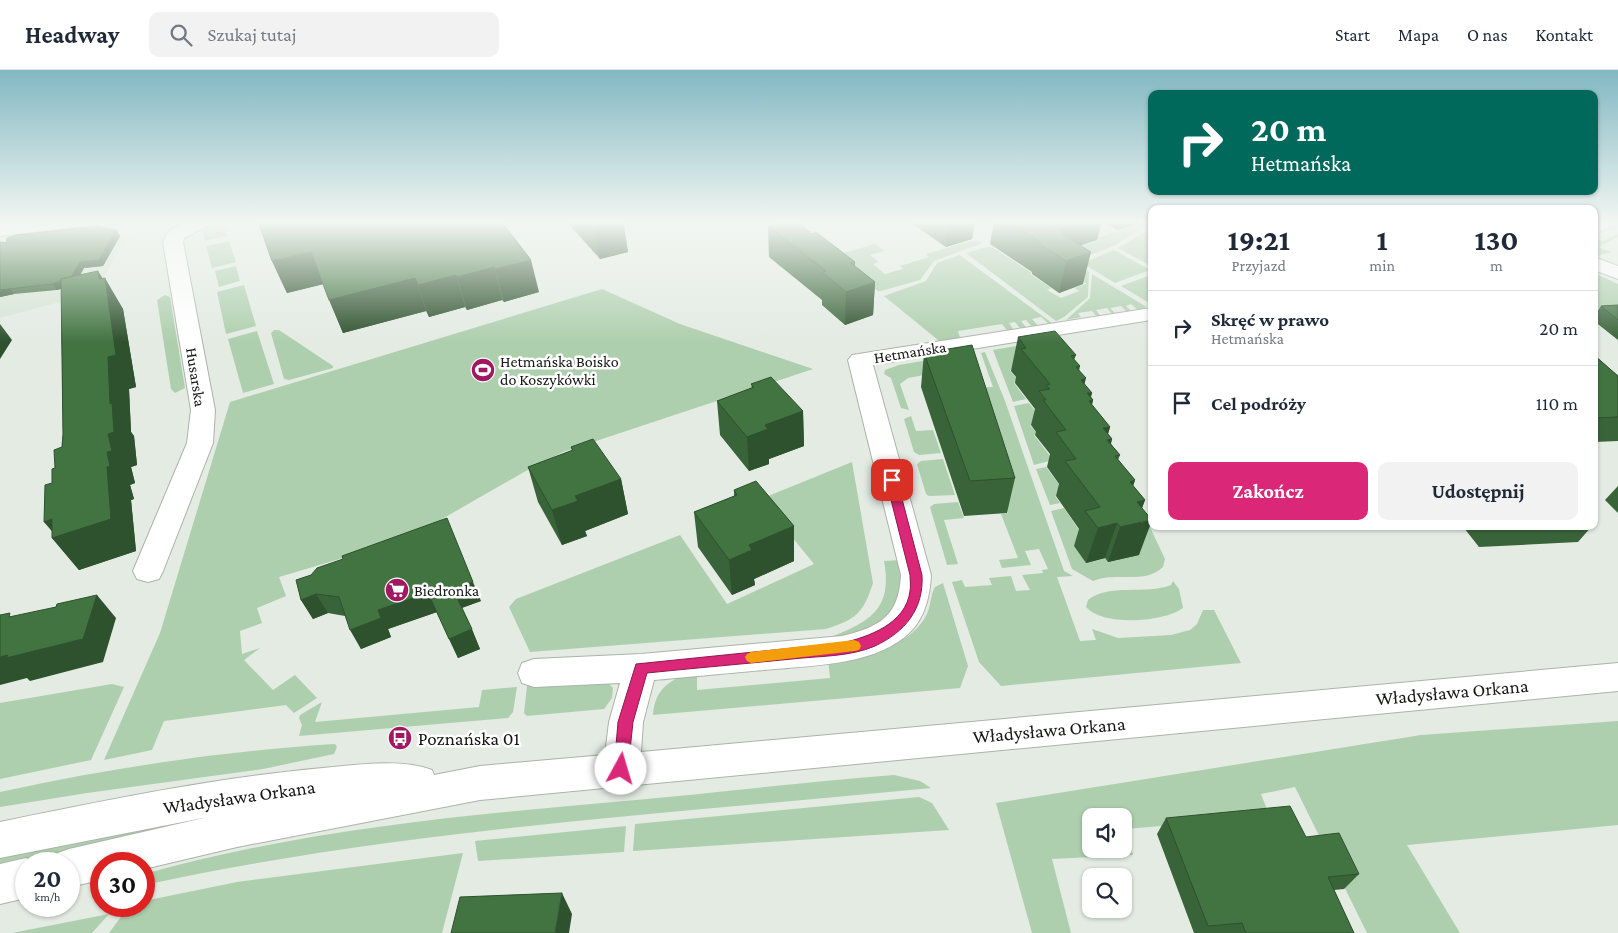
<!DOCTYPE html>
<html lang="pl">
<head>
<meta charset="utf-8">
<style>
	:root { --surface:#fff; --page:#f2f2f3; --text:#1f2937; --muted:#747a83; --line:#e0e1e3; --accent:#db2777 }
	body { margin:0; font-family:"Crimson Pro",serif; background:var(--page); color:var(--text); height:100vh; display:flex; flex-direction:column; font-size:19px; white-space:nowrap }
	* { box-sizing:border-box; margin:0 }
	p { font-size:16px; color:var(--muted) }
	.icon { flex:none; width:28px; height:28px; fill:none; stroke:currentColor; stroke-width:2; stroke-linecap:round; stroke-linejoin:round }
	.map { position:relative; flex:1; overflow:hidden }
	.side { position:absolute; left:1148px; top:135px; width:450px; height:325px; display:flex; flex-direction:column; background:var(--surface); border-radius:10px; box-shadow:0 1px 4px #0004 }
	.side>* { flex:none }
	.guide { position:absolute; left:1148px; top:20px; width:450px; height:105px; border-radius:10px; box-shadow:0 1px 4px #0004; background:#00695c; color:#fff; overflow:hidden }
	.buttons { position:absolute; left:1082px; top:738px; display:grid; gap:10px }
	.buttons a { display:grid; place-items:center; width:50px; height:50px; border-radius:10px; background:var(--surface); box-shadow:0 1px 4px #0004; font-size:25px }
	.speed { position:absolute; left:15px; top:782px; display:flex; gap:10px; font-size:25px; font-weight:700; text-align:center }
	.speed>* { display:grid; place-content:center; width:65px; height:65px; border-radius:50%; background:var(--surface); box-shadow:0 1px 4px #0004; line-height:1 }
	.speed small { font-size:12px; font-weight:400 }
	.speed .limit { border:8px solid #d22; background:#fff; color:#111 }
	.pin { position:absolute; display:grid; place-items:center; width:42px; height:42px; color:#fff; margin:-21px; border-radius:10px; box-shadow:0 2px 8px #0006 }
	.me { position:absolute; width:55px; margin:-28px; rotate:6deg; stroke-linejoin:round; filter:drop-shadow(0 0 4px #0008) }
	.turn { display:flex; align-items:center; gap:18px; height:105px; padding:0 20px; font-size:22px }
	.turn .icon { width:65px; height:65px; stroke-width:2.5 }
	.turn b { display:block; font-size:35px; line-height:42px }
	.eta { display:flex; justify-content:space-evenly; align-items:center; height:85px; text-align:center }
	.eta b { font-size:30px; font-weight:700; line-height:35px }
	.primary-button { display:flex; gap:10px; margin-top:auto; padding:10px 20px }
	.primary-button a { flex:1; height:58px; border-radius:10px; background:var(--accent); color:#fff; font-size:20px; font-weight:700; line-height:58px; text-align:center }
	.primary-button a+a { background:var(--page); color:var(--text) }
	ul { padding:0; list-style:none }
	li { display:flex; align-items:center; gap:15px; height:75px; padding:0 20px; border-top:1px solid var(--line) }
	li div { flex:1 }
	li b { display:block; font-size:19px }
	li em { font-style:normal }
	header { display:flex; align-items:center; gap:30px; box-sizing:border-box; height:70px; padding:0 25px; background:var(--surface); border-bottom:1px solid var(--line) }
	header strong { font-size:24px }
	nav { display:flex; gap:28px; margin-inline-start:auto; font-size:18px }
	.search { width:350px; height:45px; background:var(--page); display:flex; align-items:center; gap:12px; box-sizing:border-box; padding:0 18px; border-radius:10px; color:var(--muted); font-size:19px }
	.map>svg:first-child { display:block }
</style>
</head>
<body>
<header>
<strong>Headway</strong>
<div class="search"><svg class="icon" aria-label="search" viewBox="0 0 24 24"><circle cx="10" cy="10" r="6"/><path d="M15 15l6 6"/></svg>Szukaj tutaj</div>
<nav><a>Start</a><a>Mapa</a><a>O nas</a><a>Kontakt</a></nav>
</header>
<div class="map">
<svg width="1618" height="863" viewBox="0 0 1618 863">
	<rect width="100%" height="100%" fill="#e3ebe3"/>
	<!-- built -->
	<path fill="#d6e4d5" d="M 131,167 L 126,177 L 120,178 L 106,204 L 75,228 L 0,248 L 0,183 Z"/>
	<!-- green -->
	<path fill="#aecfad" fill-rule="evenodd" d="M 115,151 L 141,151 L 0,167 L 0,164 Z
		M 217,151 L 222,151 L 227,166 L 205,171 L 202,159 Z
		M 1137,151 L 1151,151 L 1151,154 L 1127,167 L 1116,175 L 1080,189 L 1069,166 L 1085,175 L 1099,170 L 1096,168 L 1121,160 L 1118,157 Z
		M 1151,158 L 1151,196 L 1118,178 Z
		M 1618,164 L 1618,167 L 1598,177 L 1611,182 L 1594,187 L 1594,169 L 1603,171 Z
		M 974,170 L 983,173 L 934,191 L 920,210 L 881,221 L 878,221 L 835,188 L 836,185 L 875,174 L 885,181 L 870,185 L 879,192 L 873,194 L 885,204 L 903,199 L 900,196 L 929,187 L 926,184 Z
		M 229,171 L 236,192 L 212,198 L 206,176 Z
		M 987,177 L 992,177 L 1032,203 L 1030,204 L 1051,218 L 1047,220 L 1061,228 L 1079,221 L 1075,218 L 1086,214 L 1075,206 L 1087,201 L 1089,202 L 1088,227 L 1064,247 L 1056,251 L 966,183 Z
		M 1114,180 L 1150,200 L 1115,213 L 1082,193 Z
		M 959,185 L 961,186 L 1056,256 L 1051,256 L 1041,247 L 1032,249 L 1040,258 L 1034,259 L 1026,250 L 1021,251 L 1028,260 L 1022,261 L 1015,252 L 1009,253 L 1015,262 L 1009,263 L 1002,254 L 958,261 L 961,271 L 943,274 L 884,226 L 926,211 L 937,193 Z
		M 236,196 L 240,211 L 219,217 L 215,201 Z
		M 1594,203 L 1618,214 L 1618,245 L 1594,246 Z
		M 1092,204 L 1145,236 L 1147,241 L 1140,242 L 1131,234 L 1126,236 L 1133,243 L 1129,244 L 1121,236 L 1110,238 L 1117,245 L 1114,246 L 1107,238 L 1096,240 L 1102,248 L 1099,249 L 1092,241 L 1078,243 L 1081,247 L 1066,250 L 1090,228 Z
		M 1151,205 L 1151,234 L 1121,216 Z
		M 244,215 L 256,256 L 226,264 L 217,222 Z
		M 602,219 L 680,254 L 813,299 L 563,382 L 524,402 L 407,469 L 279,507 L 286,526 L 257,538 L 262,553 L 240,561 L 242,584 L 260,578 L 244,590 L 273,620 L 295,605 L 317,628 L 294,643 L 286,635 L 164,651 L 152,680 L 104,690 L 160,563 L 230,332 Z
		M 165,225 L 170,227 L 185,318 L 175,323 L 171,319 L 157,230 Z
		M 274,260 L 279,260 L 333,296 L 333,298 L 289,310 L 284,309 L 271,263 Z
		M 257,261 L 274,314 L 243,323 L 228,269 Z
		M 1053,270 L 1027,297 L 1010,300 L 1018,311 L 1014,313 L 1026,329 L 1013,332 L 993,280 Z
		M 985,282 L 1005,331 L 1064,501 L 1073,506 L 1057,507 L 1080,571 L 1096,570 L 1092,559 L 1118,568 L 1171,565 L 1190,560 L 1197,554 L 1203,540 L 1214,540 L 1241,593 L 1001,616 L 979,592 L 952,512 L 962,510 L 965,517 L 992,515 L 989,508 L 1011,506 L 1016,521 L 1030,520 L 1022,505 L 1043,503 L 1042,500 L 1048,499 L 1039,479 L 1025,481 L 1031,495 L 1002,498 L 999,490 L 1018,488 L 1001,444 L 1008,443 L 970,318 L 993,317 L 981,283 Z
		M 958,285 L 962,298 L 908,308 L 900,314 L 909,340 L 901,338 L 891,308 L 884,304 L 885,300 L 899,295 Z
		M 1071,290 L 1165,489 L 1163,497 C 1145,515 1115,501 1093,511 L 1072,499 L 1051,441 L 1064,438 L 1087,472 L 1074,475 L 1086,493 L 1105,488 L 1108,492 L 1139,485 Z
		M 1029,333 L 1041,348 L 1040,353 L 1030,355 L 1037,364 L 1034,365 L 1053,390 L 1034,395 L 1014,336 Z
		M 911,346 L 916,361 L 933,360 L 941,383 L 919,385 L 914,382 L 904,349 Z
		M 943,389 L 955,425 L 929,426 L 926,424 L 917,394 L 921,391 Z
		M 852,392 L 873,513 C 863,544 856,549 826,559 L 530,582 L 509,537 L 516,529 L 680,465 L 727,534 L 814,494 L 761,429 Z
		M 1046,397 L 1065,423 L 1055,426 L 1060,433 L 1050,435 L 1036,399 Z
		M 958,432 L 964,448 L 944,450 L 958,494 L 947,495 L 930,437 L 934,434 Z
		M 901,490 L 904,504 L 899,532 L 881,552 L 858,564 L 828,568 C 869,552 893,540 884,491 Z
		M 1173,511 L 1179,519 L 1183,538 C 1164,552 1103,557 1086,537 L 1088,530 C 1108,513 1146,525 1171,515 Z
		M 943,513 L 968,596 L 960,618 L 653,645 C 655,617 672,608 697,602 L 697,620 L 830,608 L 828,590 C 863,583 906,581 926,546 C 931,537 930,526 935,517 Z
		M 595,609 L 609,614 L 613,618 L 612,628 L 604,639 L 527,646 L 524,643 L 527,616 Z
		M 112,614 L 124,617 L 91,690 L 0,709 L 0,633 Z
		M 517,617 L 513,642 L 508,648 L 299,666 L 302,655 L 299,648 L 300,645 L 322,632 L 315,652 L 479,637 L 482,620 Z
		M 1618,651 L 1618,755 L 1407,775 L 1460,863 L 1367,863 L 1295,717 L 1261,724 L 1270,747 L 1125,759 L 1133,785 L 1052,789 L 1071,863 L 1032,863 L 996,733 L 1421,665 ZM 1091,746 L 1124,746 L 1124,779 L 1091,779 Z
		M 335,674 L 337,677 L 334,684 L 263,699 L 87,723 L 0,737 L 0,722 C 110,698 222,681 335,674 Z
		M 894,705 L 920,711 L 931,718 C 668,744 403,759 144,815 L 144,804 C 301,760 463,745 625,731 C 715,723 804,712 894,705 Z
		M 919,727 L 932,733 L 949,760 L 633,781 L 635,754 Z
		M 179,753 L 172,757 L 0,798 L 0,785 Z
		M 626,756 L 624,782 L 478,791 L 475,771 Z
		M 463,783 L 442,863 L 109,863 L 129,836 L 144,836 L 144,831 L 237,812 Z
		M 109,844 L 92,863 L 12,863 Z"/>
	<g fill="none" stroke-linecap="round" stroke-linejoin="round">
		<!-- minor casing -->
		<g stroke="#abb3aa" stroke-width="2">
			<path id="minor" d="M 28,151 L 84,151 L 82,155 L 75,157 L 0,166 L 0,154 Z
				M 188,151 L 211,151 L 209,155 L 184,168 L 183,172 L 215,340 L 213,373 L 163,501 L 159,509 L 148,512 L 137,509 L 133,501 L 187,373 L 191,340 L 163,172 L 169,161 Z
				M 1594,151 L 1617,151 L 1615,155 L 1594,164 Z
				M 1594,187 L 1618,196 L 1618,209 L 1594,200 Z
				M 1151,238 L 1151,250 L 873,295 L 931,505 C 930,528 924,551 906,566 C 868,597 810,595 764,600 C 727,603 691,607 654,610 L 643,652 L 641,682 L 1618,593 L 1618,621 L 480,730 L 237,777 L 144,799 L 144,794 L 101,794 L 101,810 L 69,817 L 69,794 L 51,794 L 55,784 L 69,779 L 208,747 L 0,788 L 0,752 C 107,730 214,708 323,698 C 355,695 401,688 432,700 L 434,705 L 480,696 L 605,685 L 609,652 L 620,613 L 534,617 L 522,613 L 518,603 L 522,593 L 534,589 L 641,584 L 842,566 C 880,557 899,546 901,505 L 848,290 L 852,285 Z
				M 26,788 L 39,794 L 26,794 L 26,828 L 0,834 L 0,794 Z"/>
		</g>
		<!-- minor -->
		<use href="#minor" fill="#fff" fill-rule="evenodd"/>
	</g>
	<!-- wall -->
	<path fill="#396439" d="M 501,151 L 539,222 L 504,232 L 502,230 L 467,240 L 465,237 L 429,247 L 426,241 L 343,263 L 323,214 L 287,223 L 272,191 Z
		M 566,151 L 623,151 L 628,182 L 600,189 Z
		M 908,151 L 975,151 L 972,169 L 946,177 Z
		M 994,151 L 1102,151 L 1097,170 L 1080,175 L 1083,214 L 1059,223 L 1032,204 L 1032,202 L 990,174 Z
		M 1102,151 L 1144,151 L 1117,160 Z
		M 768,156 L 812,164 L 855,192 L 854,196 L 875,212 L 873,245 L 845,255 L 822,235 L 822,230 L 769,187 Z
		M 116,160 L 120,166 L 103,196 L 84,198 L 80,205 L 103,208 L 123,239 L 136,317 L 129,319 L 131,362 L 134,366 L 137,395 L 131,397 L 135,413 L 130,415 L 134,429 L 131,430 L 136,481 L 79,500 L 52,468 L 52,413 L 55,398 L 62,377 L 63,364 L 61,219 L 57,220 L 14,224 L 0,227 L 0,172 L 6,173 Z
		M 1618,235 L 1618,270 L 1594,251 L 1594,247 L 1601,236 Z
		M 1018,267 L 1076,285 L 1074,290 L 1080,296 L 1079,301 L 1084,314 L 1092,323 L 1091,327 L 1093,330 L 1092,335 L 1110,357 L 1108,364 L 1112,369 L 1111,374 L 1120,385 L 1118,390 L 1135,410 L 1133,416 L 1145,430 L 1142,438 L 1139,485 L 1108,492 L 1105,488 L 1086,493 L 1074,476 L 1079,459 L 1056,426 L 1059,414 L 1047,397 L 1050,384 L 1035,365 L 1036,362 L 1031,355 L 1035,339 L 1015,313 L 1016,307 L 1011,301 Z
		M 924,283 L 1015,408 L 1007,443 L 964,446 L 921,317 Z
		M 1594,285 L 1618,306 L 1618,371 L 1594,372 Z
		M 751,314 L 803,341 L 804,376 L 769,389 L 769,394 L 749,401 L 720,365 L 717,331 L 752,318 Z
		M 571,377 L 621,409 L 628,444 L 585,461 L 587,466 L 562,475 L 538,432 L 528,397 L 572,381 Z
		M 1618,416 L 1618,443 L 1605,430 Z
		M 734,420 L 794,456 L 794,491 L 754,509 L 755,515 L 732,525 L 698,477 L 694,442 L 734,426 Z
		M 1452,456 L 1592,456 L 1578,472 L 1479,477 L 1464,458 L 1454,459 Z
		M 311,505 L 481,531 L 462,538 L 480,579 L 458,588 L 437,542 L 388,559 L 391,567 L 361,579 L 345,546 L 328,543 L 313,549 L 301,530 Z
		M 1166,748 L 1359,804 L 1344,819 L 1334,820 L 1354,863 L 1194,863 L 1157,764 Z"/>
	<!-- shaded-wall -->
	<path fill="#2e512e" d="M 620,151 L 623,151 L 628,182 L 600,189 L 594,158 Z
		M 949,151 L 975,151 L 972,169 L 946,177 Z
		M 1067,151 L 1102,151 L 1097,170 L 1061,182 L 1052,156 Z
		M 1119,151 L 1144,151 L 1117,160 Z
		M 116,160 L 120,166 L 103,196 L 84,198 L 75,214 L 57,220 L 53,214 L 80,192 Z
		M 311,182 L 324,214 L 287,223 L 272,191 Z
		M 1091,182 L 1083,214 L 1059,223 L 1066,191 Z
		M 531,190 L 539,222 L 504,232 L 495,199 Z
		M 855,192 L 854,220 L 875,212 L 873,245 L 845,255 L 846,222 L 851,193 Z
		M 494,197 L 502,230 L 467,240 L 457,207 Z
		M 98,201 L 105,212 L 105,208 L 123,239 L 136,317 L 129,319 L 131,362 L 134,366 L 137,395 L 131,397 L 135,413 L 130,415 L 134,429 L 131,430 L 136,481 L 79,500 L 52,468 L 56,466 L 44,452 L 107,397 L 110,334 Z
		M 456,205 L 465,237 L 429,247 L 418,215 Z
		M 415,208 L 426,241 L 343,263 L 329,230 Z
		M 9,218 L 14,224 L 0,227 L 0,220 Z
		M 0,254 L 12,270 L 0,289 Z
		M 1086,308 L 1077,343 L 1081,310 Z
		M 1087,323 L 1092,323 L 1089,331 L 1093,330 L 1084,364 Z
		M 803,341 L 804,376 L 769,389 L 769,394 L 749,401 L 747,367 L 765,355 Z
		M 1110,357 L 1100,391 L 1103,358 Z
		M 1112,369 L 1102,403 L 1107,370 Z
		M 621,409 L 628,444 L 585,461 L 587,466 L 562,475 L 552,440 L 575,426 Z
		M 1135,410 L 1123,445 L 1130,412 Z
		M 1145,430 L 1136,454 L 1151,450 L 1151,453 L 1139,485 L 1108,492 L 1120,457 L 1137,432 Z
		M 1117,453 L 1105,488 L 1086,493 L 1098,458 Z
		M 794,456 L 794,491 L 754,509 L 755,515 L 732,525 L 729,490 L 749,475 Z
		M 473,512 L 481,531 L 461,538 L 453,519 Z
		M 428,523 L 437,542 L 388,559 L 391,567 L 361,579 L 350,560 L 378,540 Z
		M 316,524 L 328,543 L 313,549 L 301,530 Z
		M 97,525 L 116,548 L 103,592 L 30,611 L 27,608 L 0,615 L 0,587 Z
		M 472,559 L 480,579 L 458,588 L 449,569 Z
		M 562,823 L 572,844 L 569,863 L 555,863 Z"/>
	<!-- building -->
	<path fill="#427442" stroke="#2e512e" d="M 258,151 L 501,151 L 531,190 L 495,199 L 494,197 L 457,207 L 456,205 L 418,215 L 415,208 L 329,230 L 311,182 L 272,191 Z
		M 588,151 L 620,151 L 594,158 Z
		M 785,151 L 792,151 L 797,155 L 800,154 L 812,164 L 816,162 L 855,192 L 851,193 L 875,212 L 846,222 L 822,202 L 826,201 L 768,156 Z
		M 1007,151 L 1067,151 L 1052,156 L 1065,163 L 1062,164 L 1091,182 L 1066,191 L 1038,173 L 1041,172 Z
		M 97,156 L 116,160 L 99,190 L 80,192 L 71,207 L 61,209 L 61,211 L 53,214 L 0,220 L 0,172 L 6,173 L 7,168 L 16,165 Z
		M 98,201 L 99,209 L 105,208 L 116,285 L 108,287 L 110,334 L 112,333 L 114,362 L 108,364 L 112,381 L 107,382 L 110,396 L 107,397 L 111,449 L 52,468 L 52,449 L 44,452 L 45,415 L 52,413 L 52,399 L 55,398 L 54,380 L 62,377 L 63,364 L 61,209 Z
		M 1618,235 L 1618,250 L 1601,236 Z
		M 1055,261 L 1076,285 L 1071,286 L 1080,296 L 1076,297 L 1086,308 L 1081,310 L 1092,323 L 1087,323 L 1093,330 L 1089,331 L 1110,357 L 1103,358 L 1112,369 L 1107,370 L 1120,385 L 1115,386 L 1135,410 L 1130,412 L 1145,430 L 1137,432 L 1151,449 L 1151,450 L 1120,457 L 1117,453 L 1098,458 L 1085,441 L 1100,437 L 1065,391 L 1076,389 L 1056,362 L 1066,360 L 1043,330 L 1046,330 L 1039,321 L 1050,319 L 1046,315 L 1050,314 L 1021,279 L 1026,278 L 1018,267 Z
		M 972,275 L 1015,408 L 970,411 L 924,283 Z
		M 1594,285 L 1618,306 L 1618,347 L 1595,348 L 1594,346 Z
		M 771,307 L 803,341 L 765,355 L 768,359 L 747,367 L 717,331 L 754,317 L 751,314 Z
		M 593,369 L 621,409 L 575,426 L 578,431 L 552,440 L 528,397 L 573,380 L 571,377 Z
		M 756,411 L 794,456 L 749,475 L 752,480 L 729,490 L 694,442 L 737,425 L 734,420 Z
		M 447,448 L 473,512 L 453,519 L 472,559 L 449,569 L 428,523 L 378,540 L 381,548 L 350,560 L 339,527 L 316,524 L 301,530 L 296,510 L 311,505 L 317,498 L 343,489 L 342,486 Z
		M 1494,456 L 1516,456 L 1495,457 Z
		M 97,525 L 83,569 L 6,588 L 8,585 L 0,587 L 0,545 L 10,543 L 9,547 L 56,537 L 57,534 Z
		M 1290,736 L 1306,767 L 1339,763 L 1359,804 L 1328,807 L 1354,863 L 1246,863 L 1242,853 L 1208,856 L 1166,748 Z
		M 562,823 L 555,863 L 451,863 L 460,827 Z"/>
	<!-- sky -->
	<linearGradient id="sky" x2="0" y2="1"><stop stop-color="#82b8c2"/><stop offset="0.56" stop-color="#f2f6f2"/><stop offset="1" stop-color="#f2f6f2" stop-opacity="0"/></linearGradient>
	<rect width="1618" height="272" fill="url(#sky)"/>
	<!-- route -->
	<path fill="#db2777" stroke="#8e194d" d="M 892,407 L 897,410 L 922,505 C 924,539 905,562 875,576 C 850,587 818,586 792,589 C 743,594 695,598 647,603 L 633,652 L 628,699 L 626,704 L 621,706 L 616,704 L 614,699 L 618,652 L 636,594 L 842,573 C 868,567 906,554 910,521 C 911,516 910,510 910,505 L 886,410 Z"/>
	<!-- slow -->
	<path fill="#f59e0b" d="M 854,570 L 859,572 L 861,576 L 859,580 L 854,581 L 751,593 L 747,591 L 745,587 L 747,584 L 751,582 Z"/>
	<!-- icons -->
	<defs>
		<g id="stadium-disc" transform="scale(1.25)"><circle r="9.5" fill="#a11762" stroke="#fff"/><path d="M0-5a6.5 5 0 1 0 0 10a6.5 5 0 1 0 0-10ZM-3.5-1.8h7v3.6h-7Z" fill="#fff"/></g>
		<g id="supermarket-disc" transform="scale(1.25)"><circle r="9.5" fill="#a11762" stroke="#fff"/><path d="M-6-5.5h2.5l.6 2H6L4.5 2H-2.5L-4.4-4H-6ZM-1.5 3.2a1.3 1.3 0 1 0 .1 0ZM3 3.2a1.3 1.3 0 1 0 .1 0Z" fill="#fff"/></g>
		<g id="bus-disc" transform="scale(1.25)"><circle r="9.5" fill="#a11762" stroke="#fff"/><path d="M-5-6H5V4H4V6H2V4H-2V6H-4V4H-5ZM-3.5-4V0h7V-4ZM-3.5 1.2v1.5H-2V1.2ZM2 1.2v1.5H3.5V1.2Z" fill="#fff"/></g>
	</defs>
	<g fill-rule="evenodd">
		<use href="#stadium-disc" x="483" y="300"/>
		<use href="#supermarket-disc" x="397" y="520"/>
		<use href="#bus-disc" x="400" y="668"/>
	</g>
	<g text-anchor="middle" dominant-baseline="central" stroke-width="5" stroke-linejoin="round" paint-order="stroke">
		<!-- street labels -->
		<g font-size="16" fill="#141714" stroke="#fff">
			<text transform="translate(910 282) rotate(-9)">Hetmańska</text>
			<text transform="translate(196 307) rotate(81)">Husarska</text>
		</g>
		<!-- poi labels -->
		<g font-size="16" fill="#141714" stroke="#fff" text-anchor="start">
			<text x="500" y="291">Hetmańska Boisko<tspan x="500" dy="18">do Koszykówki</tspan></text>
			<text x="414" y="520">Biedronka</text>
		</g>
		<!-- near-street labels -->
		<g font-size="19" fill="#141714" stroke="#fff">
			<text transform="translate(1452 622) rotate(-5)">Władysława Orkana</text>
			<text transform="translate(1049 660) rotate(-5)">Władysława Orkana</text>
			<text transform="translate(239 727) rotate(-8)">Władysława Orkana</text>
		</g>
		<!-- near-poi labels -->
		<g font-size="19" fill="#141714" stroke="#fff" text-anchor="start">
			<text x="418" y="668">Poznańska 01</text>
		</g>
	</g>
</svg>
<div class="buttons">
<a><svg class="icon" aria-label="sound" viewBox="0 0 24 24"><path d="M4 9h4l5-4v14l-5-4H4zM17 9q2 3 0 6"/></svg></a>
<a><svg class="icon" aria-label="search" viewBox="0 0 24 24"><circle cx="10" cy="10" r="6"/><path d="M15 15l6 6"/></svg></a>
</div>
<div class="speed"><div>20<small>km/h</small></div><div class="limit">30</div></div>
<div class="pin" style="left:892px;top:410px;background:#d93025"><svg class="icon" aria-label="arrive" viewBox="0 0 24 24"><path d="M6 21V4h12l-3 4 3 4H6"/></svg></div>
<svg class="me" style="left:621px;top:699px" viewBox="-20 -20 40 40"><circle r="19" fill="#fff"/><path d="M0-13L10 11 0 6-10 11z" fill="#db2777"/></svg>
<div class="guide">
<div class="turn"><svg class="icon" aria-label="right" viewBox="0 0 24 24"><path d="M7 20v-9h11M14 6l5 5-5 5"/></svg><div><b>20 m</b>Hetmańska</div></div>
</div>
<section class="side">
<div class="eta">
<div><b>19:21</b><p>Przyjazd</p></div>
<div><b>1</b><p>min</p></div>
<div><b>130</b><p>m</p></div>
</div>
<ul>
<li><svg class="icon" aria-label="right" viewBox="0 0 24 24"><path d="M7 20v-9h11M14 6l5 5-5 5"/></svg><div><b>Skręć w prawo</b><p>Hetmańska</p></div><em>20 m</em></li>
<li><svg class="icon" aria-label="arrive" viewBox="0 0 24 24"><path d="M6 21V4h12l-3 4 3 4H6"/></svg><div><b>Cel podróży</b></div><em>110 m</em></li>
</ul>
<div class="primary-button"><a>Zakończ</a><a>Udostępnij</a></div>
</section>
</div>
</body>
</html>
